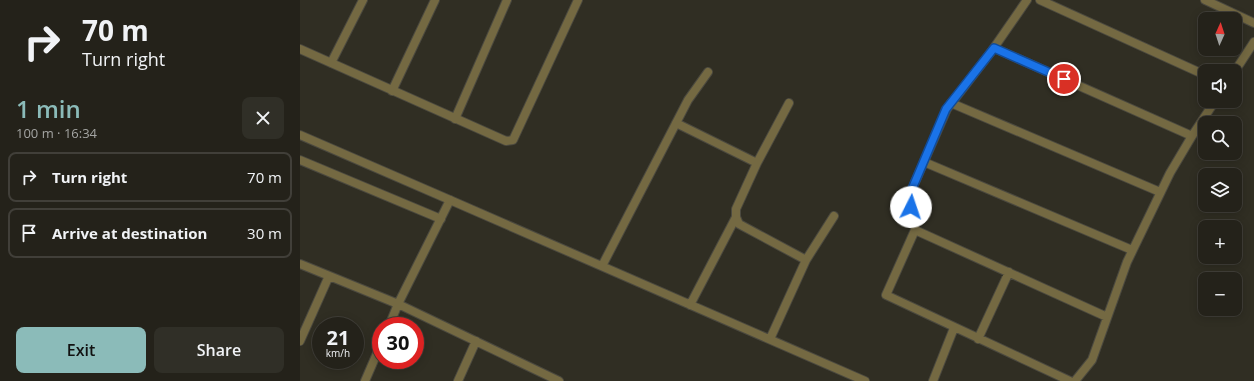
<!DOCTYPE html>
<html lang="en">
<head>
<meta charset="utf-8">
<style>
	:root { --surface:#24221a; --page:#302f27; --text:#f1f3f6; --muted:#a3a4a2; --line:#413f39; --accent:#8bbbb9 }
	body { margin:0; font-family:"Open Sans",sans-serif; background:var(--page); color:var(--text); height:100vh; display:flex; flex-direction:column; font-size:15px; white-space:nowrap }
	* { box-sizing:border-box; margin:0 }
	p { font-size:13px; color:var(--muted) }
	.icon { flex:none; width:22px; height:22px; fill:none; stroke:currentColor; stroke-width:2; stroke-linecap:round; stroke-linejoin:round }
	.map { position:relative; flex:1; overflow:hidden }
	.side { display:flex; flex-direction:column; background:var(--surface); width:300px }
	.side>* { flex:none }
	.banner { background:#24221a; color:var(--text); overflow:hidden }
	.needle { width:26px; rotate:3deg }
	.tools { position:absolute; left:898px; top:12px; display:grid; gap:8px }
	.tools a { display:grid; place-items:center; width:44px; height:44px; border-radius:8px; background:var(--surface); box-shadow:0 2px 10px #0003,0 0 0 1px var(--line); font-size:20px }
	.speed { position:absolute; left:12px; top:317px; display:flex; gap:8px; font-size:20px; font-weight:700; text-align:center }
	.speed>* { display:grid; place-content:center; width:52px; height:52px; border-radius:50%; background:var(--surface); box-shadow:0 2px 10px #0003,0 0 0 1px var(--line); line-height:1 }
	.speed small { font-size:10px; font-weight:400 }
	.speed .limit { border:6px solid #d22; background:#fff; color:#111 }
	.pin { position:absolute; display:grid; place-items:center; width:34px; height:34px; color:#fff; margin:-17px; border:2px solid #fff; border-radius:50%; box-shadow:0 1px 4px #0007 }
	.me { position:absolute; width:44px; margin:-22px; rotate:4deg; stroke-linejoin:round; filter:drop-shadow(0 0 3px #0008) }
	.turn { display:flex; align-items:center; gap:14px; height:84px; padding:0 16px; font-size:18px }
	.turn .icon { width:52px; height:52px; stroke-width:2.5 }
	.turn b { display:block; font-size:28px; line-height:34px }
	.round { display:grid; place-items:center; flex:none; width:42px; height:42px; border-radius:8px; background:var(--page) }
	.head { display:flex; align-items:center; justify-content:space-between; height:68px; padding:0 16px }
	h1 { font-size:24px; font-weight:600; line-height:30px; color:var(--accent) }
	.action { display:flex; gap:8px; margin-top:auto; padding:8px 16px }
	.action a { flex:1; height:46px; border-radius:8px; background:var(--accent); color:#111; font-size:16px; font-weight:600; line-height:46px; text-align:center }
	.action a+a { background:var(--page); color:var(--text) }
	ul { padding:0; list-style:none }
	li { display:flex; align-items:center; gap:12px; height:50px; margin:0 8px 6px; padding:0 8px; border:2px solid var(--line); border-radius:8px }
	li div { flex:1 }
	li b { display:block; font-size:15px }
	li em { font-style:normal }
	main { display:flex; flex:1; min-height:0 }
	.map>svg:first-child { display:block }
</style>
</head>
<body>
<main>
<section class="side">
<div class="banner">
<div class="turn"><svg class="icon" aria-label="right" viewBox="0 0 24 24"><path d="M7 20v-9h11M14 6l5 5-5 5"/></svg><div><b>70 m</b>Turn right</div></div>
</div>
<div class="head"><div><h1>1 min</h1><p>100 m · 16:34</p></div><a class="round"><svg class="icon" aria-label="close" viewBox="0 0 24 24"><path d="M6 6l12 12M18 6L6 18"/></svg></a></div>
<ul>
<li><svg class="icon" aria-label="right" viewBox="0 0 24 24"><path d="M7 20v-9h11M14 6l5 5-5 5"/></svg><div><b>Turn right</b></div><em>70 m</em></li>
<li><svg class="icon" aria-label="arrive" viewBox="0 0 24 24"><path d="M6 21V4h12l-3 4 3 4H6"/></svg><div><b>Arrive at destination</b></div><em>30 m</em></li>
</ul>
<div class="action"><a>Exit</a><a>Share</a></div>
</section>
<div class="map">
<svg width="954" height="381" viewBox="0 0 954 381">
	<rect width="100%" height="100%" fill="#302e23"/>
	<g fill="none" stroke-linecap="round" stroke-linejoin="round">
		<!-- minor casing -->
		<g stroke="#4b493f" stroke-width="10">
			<path id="minor" d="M 727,0 L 691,52 L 647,109 L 609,196 L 615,230 L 586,295 L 770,381
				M 740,0 L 905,75
				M 905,0 L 954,23
				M 694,48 L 892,136
				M 0,49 L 206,141 L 213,140 L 278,0
				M 31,63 L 63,0
				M 935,71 L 954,42
				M 92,91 L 135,0
				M 651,103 L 860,192
				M 155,119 L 207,0
				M 376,123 L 457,163 L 436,209 L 436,217 L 439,224 L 506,260 L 470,339
				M 0,160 L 141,219
				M 624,162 L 832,250
				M 457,163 L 489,103
				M 615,230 L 807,317
				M 506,260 L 534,216
				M 0,264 L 98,304 L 89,326
				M 302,266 L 388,100 L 408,72
				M 390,305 L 436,217
				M 678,339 L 709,272
				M 0,341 L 29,276
				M 65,381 L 81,344
				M 158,381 L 176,341
				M 259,381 L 98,304 L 150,200 L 565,381
				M 633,381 L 654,328
				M 775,381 L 792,360 L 827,262 L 870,173 L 892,136 L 915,101"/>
		</g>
		<!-- tertiary casing -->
		<g stroke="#4b493f" stroke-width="10">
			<path id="tertiary" d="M 0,135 L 150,200"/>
		</g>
		<!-- minor -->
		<use href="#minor" stroke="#746942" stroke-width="8"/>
		<!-- tertiary -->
		<use href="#tertiary" stroke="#746942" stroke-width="8"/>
	</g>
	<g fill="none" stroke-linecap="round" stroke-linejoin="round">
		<!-- route casing -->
		<g stroke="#114b97" stroke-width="10">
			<path id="route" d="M 611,207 L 609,196 L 646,109 L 694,48 L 764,79"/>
		</g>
		<!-- route -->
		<use href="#route" stroke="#1a73e8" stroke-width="7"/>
	</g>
</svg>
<div class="tools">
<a><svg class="needle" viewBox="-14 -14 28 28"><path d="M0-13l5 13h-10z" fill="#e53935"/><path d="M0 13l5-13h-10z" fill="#a3a4a2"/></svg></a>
<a><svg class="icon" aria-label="sound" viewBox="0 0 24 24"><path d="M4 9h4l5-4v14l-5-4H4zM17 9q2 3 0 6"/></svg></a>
<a><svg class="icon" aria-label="search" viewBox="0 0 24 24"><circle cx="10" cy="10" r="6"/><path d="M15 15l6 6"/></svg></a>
<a><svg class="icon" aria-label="layers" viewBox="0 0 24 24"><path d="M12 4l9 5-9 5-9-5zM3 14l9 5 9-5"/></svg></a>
<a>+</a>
<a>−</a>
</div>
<div class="speed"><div>21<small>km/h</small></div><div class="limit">30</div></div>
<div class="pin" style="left:764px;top:79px;background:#d93025"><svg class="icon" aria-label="arrive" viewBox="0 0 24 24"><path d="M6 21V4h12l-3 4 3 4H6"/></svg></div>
<svg class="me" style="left:611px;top:207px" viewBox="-20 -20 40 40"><circle r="19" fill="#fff"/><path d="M0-13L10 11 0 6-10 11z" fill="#1a73e8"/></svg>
</div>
</main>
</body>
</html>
